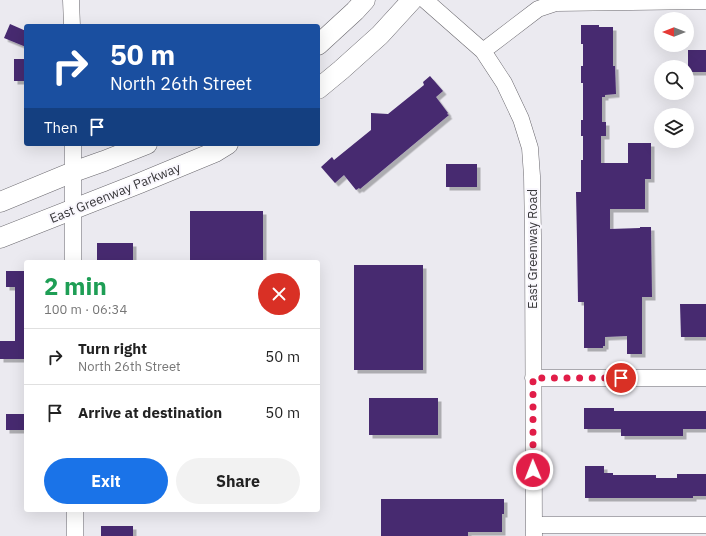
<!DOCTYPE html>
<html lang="en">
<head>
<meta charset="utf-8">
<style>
	:root { --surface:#fff; --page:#f2f2f2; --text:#222; --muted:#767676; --line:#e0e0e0; --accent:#1a73e8 }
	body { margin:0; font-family:"IBM Plex Sans",sans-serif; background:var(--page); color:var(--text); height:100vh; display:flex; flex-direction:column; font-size:15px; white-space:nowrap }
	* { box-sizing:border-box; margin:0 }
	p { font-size:13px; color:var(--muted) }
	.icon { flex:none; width:22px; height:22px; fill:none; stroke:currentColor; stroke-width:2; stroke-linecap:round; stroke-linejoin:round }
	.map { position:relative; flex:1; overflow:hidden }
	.drawer { position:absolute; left:24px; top:260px; width:296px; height:252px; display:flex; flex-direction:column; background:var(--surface); border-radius:4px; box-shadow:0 4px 16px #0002 }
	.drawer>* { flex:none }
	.top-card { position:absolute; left:24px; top:24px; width:296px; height:122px; border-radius:4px; box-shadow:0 4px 16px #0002; background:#1a4fa0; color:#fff; overflow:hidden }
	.needle { width:26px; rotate:270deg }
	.fabs { position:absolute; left:654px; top:12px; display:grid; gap:8px }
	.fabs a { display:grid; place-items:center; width:40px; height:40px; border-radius:50%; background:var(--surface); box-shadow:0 4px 16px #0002; font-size:20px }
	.pin { position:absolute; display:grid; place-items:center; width:34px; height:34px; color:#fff; margin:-17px; border:2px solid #fff; border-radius:50%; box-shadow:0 1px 4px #0007 }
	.me { position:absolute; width:44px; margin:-22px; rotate:359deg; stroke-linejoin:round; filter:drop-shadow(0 0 3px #0008) }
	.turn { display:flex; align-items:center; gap:14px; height:84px; padding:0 20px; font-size:18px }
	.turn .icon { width:52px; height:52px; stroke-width:2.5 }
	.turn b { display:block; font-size:28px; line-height:34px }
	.then { display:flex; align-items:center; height:38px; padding:0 20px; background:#0003; gap:8px; font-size:15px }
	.round { display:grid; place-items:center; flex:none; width:42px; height:42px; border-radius:21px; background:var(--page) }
	.head { display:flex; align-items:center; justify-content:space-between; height:68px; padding:0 20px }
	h1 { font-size:24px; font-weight:800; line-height:30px; color:#1e9e55 }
	.primary-button { display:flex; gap:8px; margin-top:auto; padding:8px 20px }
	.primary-button a { flex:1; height:46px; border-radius:24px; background:var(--accent); color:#fff; font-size:16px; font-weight:800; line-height:46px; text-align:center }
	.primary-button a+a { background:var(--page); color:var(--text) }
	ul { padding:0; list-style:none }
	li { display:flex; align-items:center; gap:12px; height:56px; padding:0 20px; border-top:1px solid var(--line) }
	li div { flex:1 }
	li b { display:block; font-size:15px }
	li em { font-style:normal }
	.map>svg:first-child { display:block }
</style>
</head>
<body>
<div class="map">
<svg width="706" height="536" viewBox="0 0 706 536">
	<defs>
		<filter id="shadow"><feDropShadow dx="3.5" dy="3.5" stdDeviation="0" flood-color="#0004"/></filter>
	</defs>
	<rect width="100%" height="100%" fill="#ebeaf0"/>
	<!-- building -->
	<path fill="#472970" filter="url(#shadow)" d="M 10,24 L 26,31 L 26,47 L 4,38 Z
		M 581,25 L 599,25 L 599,27 L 613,27 L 613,66 L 615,66 L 616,94 L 605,95 L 605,97 L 602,97 L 602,122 L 606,122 L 606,136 L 601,136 L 601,163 L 628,163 L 628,143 L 651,143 L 651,179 L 645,179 L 645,209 L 610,209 L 610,229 L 640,228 L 640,227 L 651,227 L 652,297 L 642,297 L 642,354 L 627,354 L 627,336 L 605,337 L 605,346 L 603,346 L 603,348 L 584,348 L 584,302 L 578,302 L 577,240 L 576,192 L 581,192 L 581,160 L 583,160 L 583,136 L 581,136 L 581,120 L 583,120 L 583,83 L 581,83 L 581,66 L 583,66 L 583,44 L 581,44 Z
		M 688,50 L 706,50 L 706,72 L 688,72 Z
		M 14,59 L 26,59 L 26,81 L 14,81 Z
		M 430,76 L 443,91 L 436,97 L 448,113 L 447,114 L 449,115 L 360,189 L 359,188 L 356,190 L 344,175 L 335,183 L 321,167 L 332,157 L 334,160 L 371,130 L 371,113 L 388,114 L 424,85 L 423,82 Z
		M 446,164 L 477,164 L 477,187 L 446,187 Z
		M 190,211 L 263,211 L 263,262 L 190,262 Z
		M 97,243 L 133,243 L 133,262 L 97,262 Z
		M 354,265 L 423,265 L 423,370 L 354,370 Z
		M 6,271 L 26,271 L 26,359 L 0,359 L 0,341 L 15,341 L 15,287 L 6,287 Z
		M 680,304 L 706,304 L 706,337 L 681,337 Z
		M 369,398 L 438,398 L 438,435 L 369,435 Z
		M 584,408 L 614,408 L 614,411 L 706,411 L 706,429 L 683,429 L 683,436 L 621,436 L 621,429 L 584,429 Z
		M 6,414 L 26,414 L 26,430 L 6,430 Z
		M 585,466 L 604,466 L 604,473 L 613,473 L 613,475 L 656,475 L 656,478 L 677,478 L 677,474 L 706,474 L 706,496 L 693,496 L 693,498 L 585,498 Z
		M 381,499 L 504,499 L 504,514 L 502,514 L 502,532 L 468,532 L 468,536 L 381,536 Z
		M 101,526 L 133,526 L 133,536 L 101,536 Z"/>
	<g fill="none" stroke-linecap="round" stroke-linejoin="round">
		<!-- minor casing -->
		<g stroke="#6a686e" stroke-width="17">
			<path id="minor" d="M 71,0 L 72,26
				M 425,0 L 483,51 L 504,83 L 521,119 L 530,148 L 532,176 L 533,236 L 534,536
				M 483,51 L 538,9 L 556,3 L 706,1
				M 73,262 L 73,144
				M 533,378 L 706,378
				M 75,510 L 75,536
				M 534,525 L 706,525"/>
		</g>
		<!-- major casing -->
		<g stroke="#6a686e" stroke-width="21">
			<path id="major" d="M 318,45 L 355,11 L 365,0
				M 318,89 L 341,70 L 380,35 L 412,0
				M 0,202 L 73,172 L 104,161 L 147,144
				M 0,238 L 140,183 L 215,152 L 228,144"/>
		</g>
		<!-- minor -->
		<use href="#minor" stroke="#fff" stroke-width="16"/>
		<!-- major -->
		<use href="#major" stroke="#fff" stroke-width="20"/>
	</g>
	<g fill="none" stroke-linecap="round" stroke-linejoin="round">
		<!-- route -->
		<path stroke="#e11d48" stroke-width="7" stroke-dasharray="0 12.6" d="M 533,470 L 533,378 L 621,378"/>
	</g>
	<g text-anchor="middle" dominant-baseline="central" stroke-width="4" stroke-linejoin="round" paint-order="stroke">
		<!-- street labels -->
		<g font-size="13" fill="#38373a" stroke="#f9f7fd">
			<text transform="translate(115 193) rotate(-22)">East Greenway Parkway</text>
			<text transform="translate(532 249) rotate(-90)">East Greenway Road</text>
		</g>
	</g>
</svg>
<div class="fabs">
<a><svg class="needle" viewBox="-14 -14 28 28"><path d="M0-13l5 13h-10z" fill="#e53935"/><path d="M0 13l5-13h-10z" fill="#767676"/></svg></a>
<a><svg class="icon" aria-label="search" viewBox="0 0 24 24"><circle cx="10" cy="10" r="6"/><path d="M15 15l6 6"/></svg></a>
<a><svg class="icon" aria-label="layers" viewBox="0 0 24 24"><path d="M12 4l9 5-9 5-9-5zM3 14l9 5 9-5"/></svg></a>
</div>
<div class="pin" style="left:621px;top:378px;background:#d93025"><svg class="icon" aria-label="arrive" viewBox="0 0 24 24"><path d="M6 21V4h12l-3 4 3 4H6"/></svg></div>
<svg class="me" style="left:533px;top:470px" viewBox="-20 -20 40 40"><circle r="17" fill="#e11d48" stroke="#fff" stroke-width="3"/><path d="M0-11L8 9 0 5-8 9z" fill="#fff"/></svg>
<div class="top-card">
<div class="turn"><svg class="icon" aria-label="right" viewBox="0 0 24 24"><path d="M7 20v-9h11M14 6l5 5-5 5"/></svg><div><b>50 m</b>North 26th Street</div></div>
<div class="then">Then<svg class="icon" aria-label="arrive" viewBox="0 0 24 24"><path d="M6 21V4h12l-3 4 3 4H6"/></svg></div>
</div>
<section class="drawer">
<div class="head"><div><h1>2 min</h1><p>100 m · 06:34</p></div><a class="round" style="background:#d93025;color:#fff"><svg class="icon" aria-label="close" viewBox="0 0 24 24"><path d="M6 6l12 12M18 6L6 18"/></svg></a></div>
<ul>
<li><svg class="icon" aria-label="right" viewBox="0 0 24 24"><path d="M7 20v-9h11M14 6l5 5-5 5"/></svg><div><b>Turn right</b><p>North 26th Street</p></div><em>50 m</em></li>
<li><svg class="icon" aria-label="arrive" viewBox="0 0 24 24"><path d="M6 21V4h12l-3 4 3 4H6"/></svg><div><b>Arrive at destination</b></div><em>50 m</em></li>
</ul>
<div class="primary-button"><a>Exit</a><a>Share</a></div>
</section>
</div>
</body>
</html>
